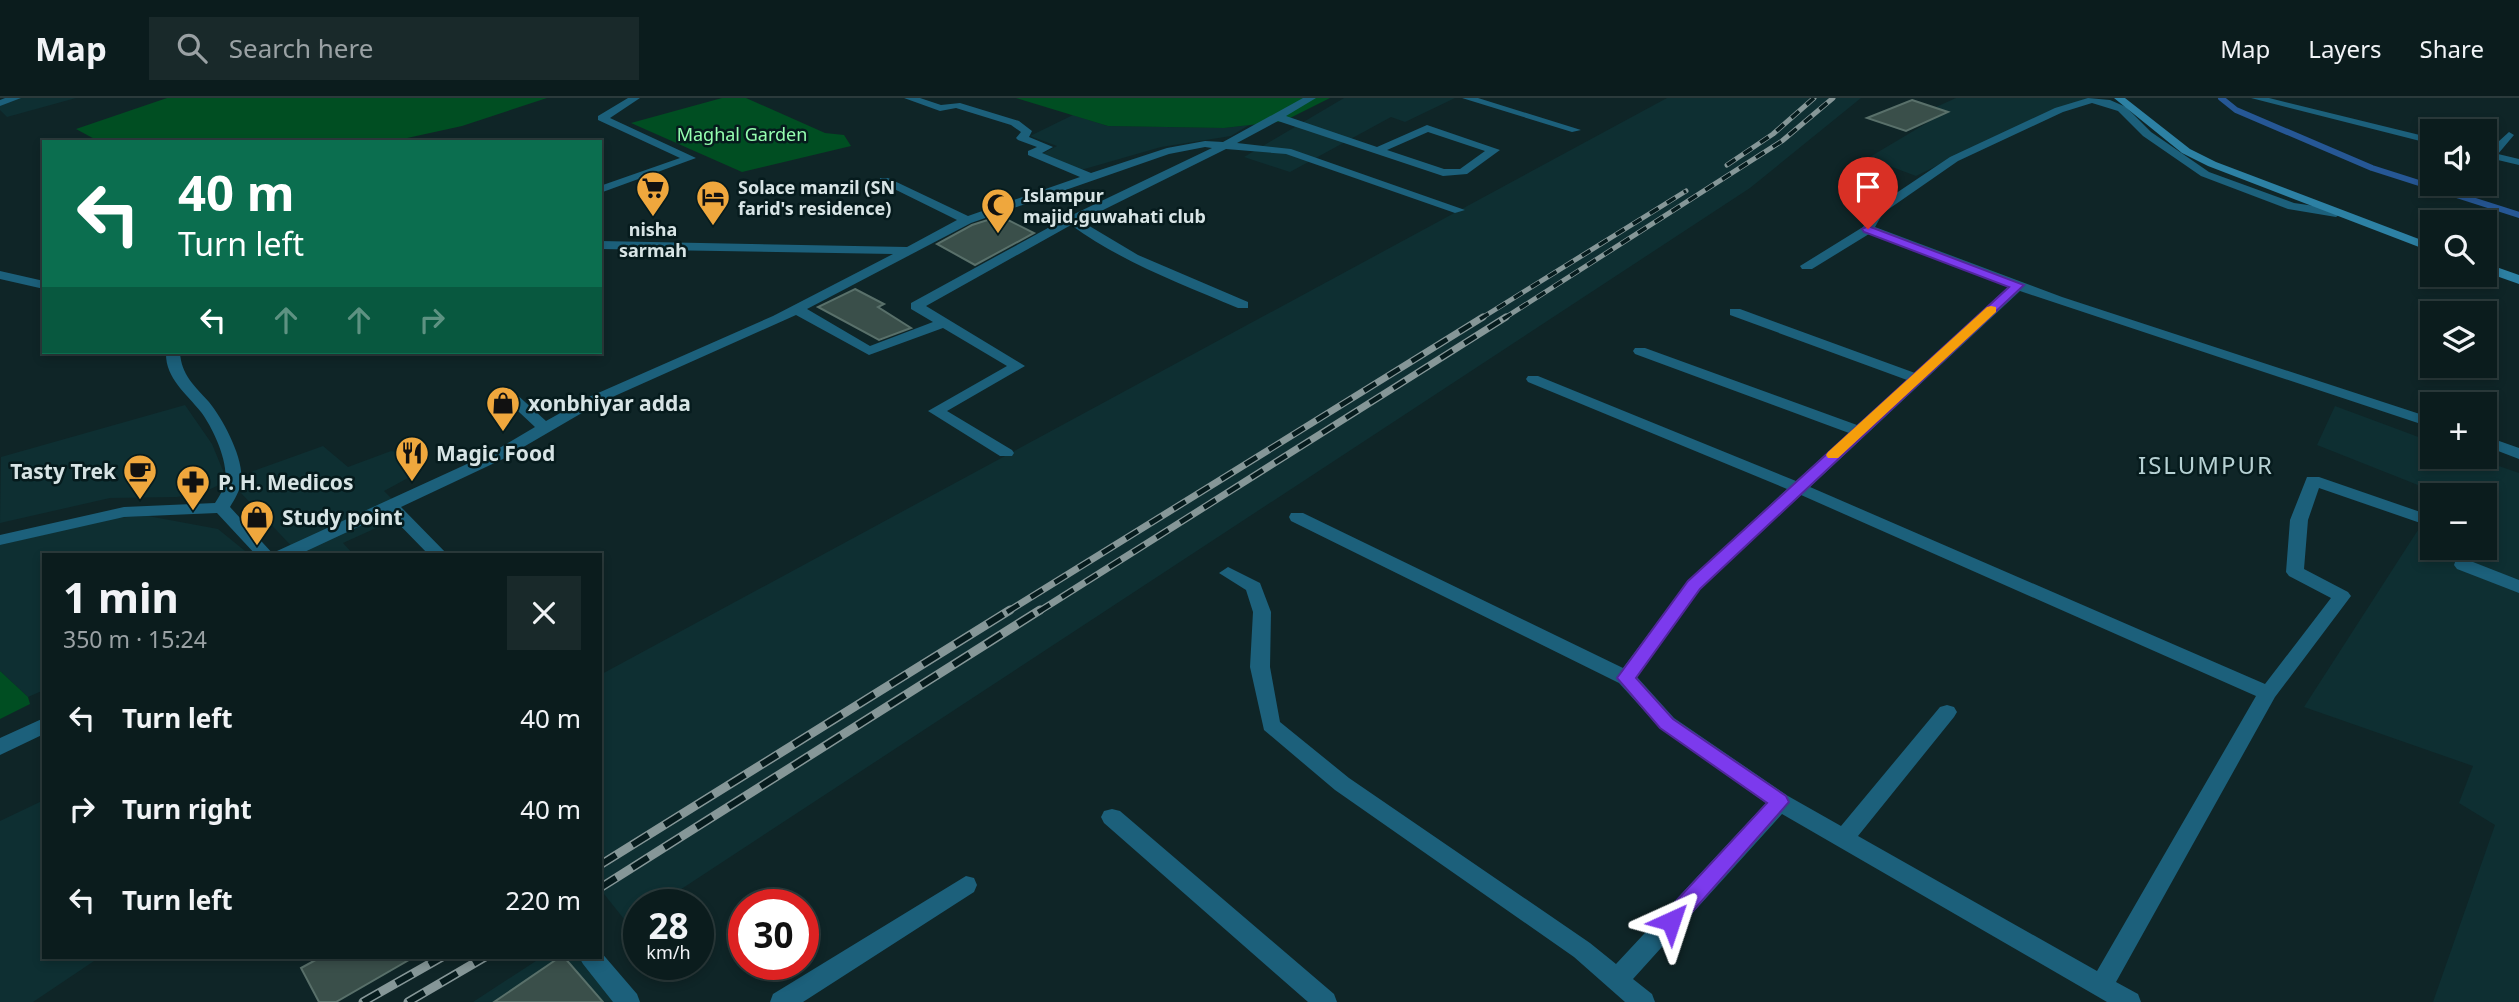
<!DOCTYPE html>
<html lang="en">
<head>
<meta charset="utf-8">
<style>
	:root { --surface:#0b1c1d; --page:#19292a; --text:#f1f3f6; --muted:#9aa1a4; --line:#2b3a3b }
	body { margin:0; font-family:"Noto Sans",sans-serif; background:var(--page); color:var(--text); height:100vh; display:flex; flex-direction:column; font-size:26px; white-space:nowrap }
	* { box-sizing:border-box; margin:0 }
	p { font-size:23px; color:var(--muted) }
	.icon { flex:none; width:38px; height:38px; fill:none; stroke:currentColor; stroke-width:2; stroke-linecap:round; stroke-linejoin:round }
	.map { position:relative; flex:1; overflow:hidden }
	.drawer { position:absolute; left:42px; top:455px; width:560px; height:406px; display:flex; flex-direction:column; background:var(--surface); border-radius:0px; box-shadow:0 4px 10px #0003,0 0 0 2px var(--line) }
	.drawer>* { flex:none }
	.banner { position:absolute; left:42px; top:42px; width:560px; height:214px; border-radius:0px; box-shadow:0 4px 10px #0003,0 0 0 2px var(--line); background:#0b6e4f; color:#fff; overflow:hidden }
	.controls { position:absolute; left:2420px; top:21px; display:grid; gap:14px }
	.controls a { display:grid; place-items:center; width:77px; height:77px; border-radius:0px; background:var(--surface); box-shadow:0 4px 10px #0003,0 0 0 2px var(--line); font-size:35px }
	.speed { position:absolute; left:623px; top:791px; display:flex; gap:14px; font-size:35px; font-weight:700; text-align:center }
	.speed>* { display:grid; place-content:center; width:91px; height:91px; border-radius:50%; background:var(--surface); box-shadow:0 4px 10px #0003,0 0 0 2px var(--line); line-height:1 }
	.speed small { font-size:18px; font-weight:400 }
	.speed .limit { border:10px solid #d22; background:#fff; color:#111 }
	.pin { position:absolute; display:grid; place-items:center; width:60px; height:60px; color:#fff; margin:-72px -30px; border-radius:50% 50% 50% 0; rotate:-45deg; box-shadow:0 0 7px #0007 }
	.pin .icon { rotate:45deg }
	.me { position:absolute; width:77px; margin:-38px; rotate:42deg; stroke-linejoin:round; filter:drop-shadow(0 0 5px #0008) }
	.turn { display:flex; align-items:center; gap:24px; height:147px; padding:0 21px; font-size:32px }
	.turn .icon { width:91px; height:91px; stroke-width:2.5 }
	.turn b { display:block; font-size:49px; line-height:60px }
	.lanes { display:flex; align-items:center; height:66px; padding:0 21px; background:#0003; justify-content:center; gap:35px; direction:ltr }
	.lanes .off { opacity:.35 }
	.round { display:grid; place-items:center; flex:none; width:74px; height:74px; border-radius:0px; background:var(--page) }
	.headline { display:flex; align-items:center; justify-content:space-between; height:119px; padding:0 21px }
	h1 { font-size:42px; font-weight:700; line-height:52px }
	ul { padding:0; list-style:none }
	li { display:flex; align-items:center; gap:21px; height:91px; padding:0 21px }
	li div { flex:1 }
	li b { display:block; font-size:26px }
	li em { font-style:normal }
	header { display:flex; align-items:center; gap:42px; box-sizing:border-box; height:98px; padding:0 35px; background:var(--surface); border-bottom:2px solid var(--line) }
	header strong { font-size:33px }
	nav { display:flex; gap:38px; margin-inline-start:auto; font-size:24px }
	.search { width:490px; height:63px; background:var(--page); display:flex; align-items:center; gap:18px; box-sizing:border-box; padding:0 24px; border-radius:0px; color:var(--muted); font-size:26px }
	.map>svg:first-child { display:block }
</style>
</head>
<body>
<header>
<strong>Map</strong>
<div class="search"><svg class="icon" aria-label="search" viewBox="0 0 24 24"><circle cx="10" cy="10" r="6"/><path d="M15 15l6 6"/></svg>Search here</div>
<nav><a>Map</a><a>Layers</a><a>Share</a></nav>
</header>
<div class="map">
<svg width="2519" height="904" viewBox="0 0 2519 904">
	<rect width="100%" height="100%" fill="#0f2527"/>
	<!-- built -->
	<path fill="#0e2f32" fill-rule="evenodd" d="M 14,0 L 76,0 L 7,19 L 0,12 L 0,5 Z
		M 1344,0 L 1455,0 L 1405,24 L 1391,19 L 1290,74 L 1244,59 Z
		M 1667,0 L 1861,0 L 1750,90 L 657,807 L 639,807 L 639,819 L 628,826 L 600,791 L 600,577 Z
		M 1956,0 L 2090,0 L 2049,13 L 1916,78 L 1868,60 L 1947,13 L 1936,9 Z
		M 1073,17 L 1108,28 L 1224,30 L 1249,27 L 1231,38 L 1161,49 L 1081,72 L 1042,56 L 1057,48 L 1030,38 Z
		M 185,307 L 212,346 L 226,380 L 219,387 L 204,394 L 177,399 L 110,400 L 0,425 L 1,359 Z
		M 2335,308 L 2432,344 L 2432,359 L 2473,359 L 2519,375 L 2519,904 L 2433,904 L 2495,727 L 2459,705 L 2473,668 L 2304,609 L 2427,418 L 2433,393 L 2317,347 ZM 2432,397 L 2485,397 L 2485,450 L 2432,450 Z
		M 323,348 L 348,369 L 391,353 L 414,357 L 419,374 L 384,393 L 407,416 L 343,445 L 354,457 L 300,457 L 240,394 L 253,373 Z
		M 148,418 L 218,431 L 250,457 L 44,457 L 44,592 L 28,599 L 0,573 L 0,447 L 112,420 Z
		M 44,702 L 44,859 L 100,859 L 33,904 L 0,904 L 0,723 Z
		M 542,859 L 583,859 L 616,904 L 473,904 Z"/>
	<!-- green -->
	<path fill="#004e22" d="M 167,0 L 547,0 L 462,28 L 389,44 L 100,44 L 76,31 Z
		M 722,0 L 746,0 L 825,35 L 844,37 L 851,48 L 742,74 L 631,25 Z
		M 1016,0 L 1330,0 L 1284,23 L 1224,30 L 1108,28 Z
		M 0,573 L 28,599 L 30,606 L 0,621 Z"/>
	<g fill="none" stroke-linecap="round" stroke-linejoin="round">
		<!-- stream -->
		<path stroke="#265795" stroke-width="6" d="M 2221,0 L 2236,12 L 2372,70 L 2519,117"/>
	</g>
	<!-- building -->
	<path fill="#3a4f4a" stroke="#59706a" stroke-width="2" d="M 1912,2 L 1948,14 L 1906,33 L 1867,20 Z
		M 1000,118 L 1034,135 L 975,167 L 937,146 L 972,127 Z
		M 855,191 L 884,206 L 878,209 L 911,230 L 879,242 L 818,209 Z
		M 321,859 L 414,859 L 336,904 L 319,904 L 301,870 Z
		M 560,859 L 564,859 L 603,904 L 494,904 Z"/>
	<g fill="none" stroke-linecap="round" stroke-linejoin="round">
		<!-- minor -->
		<path fill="#1c607b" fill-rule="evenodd" d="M 5,0 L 21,0 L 0,8 L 0,2 Z
			M 628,0 L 640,0 L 610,20 L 696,60 L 600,95 L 600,88 L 680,60 L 598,22 L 598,18 Z
			M 904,0 L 920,0 L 941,7 L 960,5 L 1019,23 L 1032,33 L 1029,39 L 1053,49 L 1042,55 L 1091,75 L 1167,50 L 1205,43 L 1223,44 L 1303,0 L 1316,0 L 1286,18 L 1377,49 L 1427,27 L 1500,52 L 1467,76 L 1443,78 L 1278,23 L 1237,45 L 1291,51 L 1465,112 L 1455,115 L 1286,56 L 1226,51 L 1081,123 L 1138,157 L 1248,204 L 1248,210 L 1238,210 C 1181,186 1122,164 1071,127 L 926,208 L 1025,268 L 947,313 L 1012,352 L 1014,355 L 1012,358 L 1000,358 L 928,313 L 1007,268 L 943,230 L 869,257 L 796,217 L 599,305 L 503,361 L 401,409 L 448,457 L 429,457 L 388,415 L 298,457 L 256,457 L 217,415 L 124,419 L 0,447 L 0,437 L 124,409 L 215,405 C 219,399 223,392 225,385 C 229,364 213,330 201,314 C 186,295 165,280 166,254 L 180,254 C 181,277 195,288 209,304 C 223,321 245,362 241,384 C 240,393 234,402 230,409 L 274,457 L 277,453 L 491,355 L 535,329 L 504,300 L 501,297 L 504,294 L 514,294 L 546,323 L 589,299 L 773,218 L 893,156 L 600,151 L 600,143 L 907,149 L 957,122 L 880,84 L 880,80 L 888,80 L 968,118 L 1080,79 L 1028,57 L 1028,53 L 1037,49 L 1018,42 L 1016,40 L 1021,34 L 1011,27 L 956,10 L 940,13 ZM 1428,34 L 1485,53 L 1460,71 L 1444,71 L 1387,52 ZM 1205,49 L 1212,50 L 1068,119 L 911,205 L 911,211 L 933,224 L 870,248 L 807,211 L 971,125 L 1169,56 Z
			M 1462,0 L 1478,0 L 1581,32 L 1572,34 Z
			M 2088,0 L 2110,2 L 2126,9 L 2151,34 L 2209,74 L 2294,105 L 2336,111 L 2342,115 L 2336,119 L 2288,111 L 2201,78 L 2143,38 L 2118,13 L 2092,5 L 2063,14 L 1958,63 L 1883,115 L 1875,129 L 2062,199 L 2432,320 L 2432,330 L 2427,328 L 2020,193 L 1810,389 L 2265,586 L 2331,500 L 2289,478 L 2286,474 L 2290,422 L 2307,379 L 2319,379 L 2432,418 L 2432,429 L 2319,390 L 2308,422 L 2304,471 L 2348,494 L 2351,498 L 2275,599 L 2116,884 L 2138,896 L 2141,904 L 2107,904 L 1782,716 L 1633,881 L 1652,896 L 1655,904 L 1625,904 L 1574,859 L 1335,692 L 1264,632 L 1250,569 L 1253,514 L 1246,492 L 1219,475 L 1228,469 L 1260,485 L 1271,514 L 1270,569 L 1280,624 L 1349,680 L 1590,845 L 1616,866 L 1766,705 L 1660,630 L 1619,585 L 1291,423 L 1289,419 L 1291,415 L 1303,415 L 1623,570 L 1688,483 L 1787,391 L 1528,284 L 1526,281 L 1528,278 L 1538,278 L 1796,383 L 1849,335 L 1635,256 L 1633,253 L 1635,250 L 1645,250 L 1857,327 L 1907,282 L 1730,217 L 1730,211 L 1740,211 L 1915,275 L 2009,188 L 1869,136 L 1812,171 L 1802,171 L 1800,168 L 1863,129 L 1874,110 L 1950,59 L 2055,10 ZM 1801,397 L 2256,598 L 2097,873 L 1858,738 L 1954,619 L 1957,614 L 1954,609 L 1947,607 L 1940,609 L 1841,728 L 1788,698 L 1674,620 L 1637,579 L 1700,491 Z
			M 2251,0 L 2269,0 L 2432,40 L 2432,46 Z
			M 2509,34 L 2514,37 L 2498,56 L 2519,61 L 2519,67 L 2485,59 L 2485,53 L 2488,53 Z
			M 0,173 L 44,183 L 44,191 L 0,181 Z
			M 2485,338 L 2519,350 L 2519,361 L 2485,348 Z
			M 2460,450 L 2478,450 L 2473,464 L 2519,482 L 2519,495 L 2457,471 L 2454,467 Z
			M 44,620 L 44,636 L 0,657 L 0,640 Z
			M 1112,711 L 1120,713 L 1334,896 L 1337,904 L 1308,904 L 1104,725 L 1101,719 L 1104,713 Z
			M 966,778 L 974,780 L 977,787 L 974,794 L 803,904 L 770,904 L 773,896 Z
			M 600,853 L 637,896 L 640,904 L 613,904 L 583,866 L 579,859 L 600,859 Z"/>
		<!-- secondary -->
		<path fill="#2d81a4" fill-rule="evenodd" d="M 2114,0 L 2125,0 L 2190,51 L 2216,64 L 2432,146 L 2432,154 L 2208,68 L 2182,55 Z
			M 2485,165 L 2519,177 L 2519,186 L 2485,174 Z"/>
		<!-- rail-far2 casing -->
		<g stroke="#869798" stroke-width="5">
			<path id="rail-far2" d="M 1727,67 L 1773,36 L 1814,0
				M 1480,221 L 1686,93
				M 1503,221 L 1782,43 L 1833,0"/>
		</g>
		<!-- rail-far1 casing -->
		<g stroke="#869798" stroke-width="7">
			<path id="rail-far1" d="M 1007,514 L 1483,219
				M 1038,514 L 1506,219"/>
		</g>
		<!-- rail casing -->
		<g stroke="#869798" stroke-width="9">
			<path id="rail" d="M 600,767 L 1010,512
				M 600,790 L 1040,512
				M 363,904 L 442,859
				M 408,904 L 485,859"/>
		</g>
		<!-- rail-far2 -->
		<use href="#rail-far2" stroke="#061b1d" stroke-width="3.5" stroke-dasharray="10" stroke-linecap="butt"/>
		<!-- rail-far1 -->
		<use href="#rail-far1" stroke="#061b1d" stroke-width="4.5" stroke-dasharray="14" stroke-linecap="butt"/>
		<!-- rail -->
		<use href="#rail" stroke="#061b1d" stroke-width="6" stroke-dasharray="19" stroke-linecap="butt"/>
	</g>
	<!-- route -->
	<path fill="#7c3aed" stroke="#51269a" stroke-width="2" d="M 1868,128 L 2024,187 L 1700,491 L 1636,580 L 1673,621 L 1786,698 L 1789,704 L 1679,829 L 1671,832 L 1664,829 L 1661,823 L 1664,816 L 1767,705 L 1660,630 L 1617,580 L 1688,483 L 2009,189 L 1864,134 L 1862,131 Z"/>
	<!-- slow -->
	<path fill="#f59e0b" d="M 1991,208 L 1996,209 L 1996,214 L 1838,360 L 1828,360 L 1826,357 L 1828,354 L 1987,209 Z"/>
	<!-- icons -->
	<defs>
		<g id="supermarket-pin" transform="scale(1.75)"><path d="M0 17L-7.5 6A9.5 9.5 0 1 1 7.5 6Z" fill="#efa73d" stroke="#061b1d"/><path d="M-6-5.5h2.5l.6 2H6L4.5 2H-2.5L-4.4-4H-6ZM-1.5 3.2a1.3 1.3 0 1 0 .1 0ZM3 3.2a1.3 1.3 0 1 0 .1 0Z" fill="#111"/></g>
		<g id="hotel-pin" transform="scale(1.75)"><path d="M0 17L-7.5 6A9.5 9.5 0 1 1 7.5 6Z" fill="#efa73d" stroke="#061b1d"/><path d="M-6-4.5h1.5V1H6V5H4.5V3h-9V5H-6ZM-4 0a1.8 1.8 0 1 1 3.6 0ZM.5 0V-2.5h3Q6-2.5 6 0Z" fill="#111"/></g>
		<g id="mosque-pin" transform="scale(1.75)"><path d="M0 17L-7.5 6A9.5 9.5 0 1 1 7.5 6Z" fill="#efa73d" stroke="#061b1d"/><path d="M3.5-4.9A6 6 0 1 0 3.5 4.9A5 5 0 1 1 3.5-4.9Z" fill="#111"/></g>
		<g id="shop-pin" transform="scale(1.75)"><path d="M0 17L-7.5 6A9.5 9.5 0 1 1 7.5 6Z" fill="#efa73d" stroke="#061b1d"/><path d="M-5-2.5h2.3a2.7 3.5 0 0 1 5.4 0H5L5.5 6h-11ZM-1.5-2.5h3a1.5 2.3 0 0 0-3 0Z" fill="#111"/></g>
		<g id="restaurant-pin" transform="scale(1.75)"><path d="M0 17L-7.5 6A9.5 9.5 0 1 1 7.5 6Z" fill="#efa73d" stroke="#061b1d"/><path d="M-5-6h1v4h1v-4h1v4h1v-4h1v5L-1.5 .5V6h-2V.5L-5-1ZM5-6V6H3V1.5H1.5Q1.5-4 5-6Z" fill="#111"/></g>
		<g id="cafe-pin" transform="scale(1.75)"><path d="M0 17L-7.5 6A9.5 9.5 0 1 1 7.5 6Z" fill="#efa73d" stroke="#061b1d"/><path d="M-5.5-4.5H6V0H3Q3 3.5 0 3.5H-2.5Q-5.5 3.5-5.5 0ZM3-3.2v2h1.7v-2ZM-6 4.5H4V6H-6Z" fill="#111"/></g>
		<g id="pharmacy-pin" transform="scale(1.75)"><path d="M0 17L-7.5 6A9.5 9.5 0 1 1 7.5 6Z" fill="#efa73d" stroke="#061b1d"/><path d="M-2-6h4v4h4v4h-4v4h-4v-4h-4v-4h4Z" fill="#111"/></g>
	</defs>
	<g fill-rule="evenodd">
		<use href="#supermarket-pin" x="653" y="90"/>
		<use href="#hotel-pin" x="713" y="99"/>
		<use href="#mosque-pin" x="998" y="107"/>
		<use href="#shop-pin" x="503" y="305"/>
		<use href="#restaurant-pin" x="412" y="355"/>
		<use href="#cafe-pin" x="140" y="373"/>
		<use href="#pharmacy-pin" x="193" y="384"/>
		<use href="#shop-pin" x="257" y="419"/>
	</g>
	<g text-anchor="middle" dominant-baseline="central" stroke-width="5" stroke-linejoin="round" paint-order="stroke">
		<!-- far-park labels -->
		<g font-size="18" fill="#95feb0" stroke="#061b1d">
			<text x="742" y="36">Maghal Garden</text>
		</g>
		<!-- far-poi labels -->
		<g font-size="18" font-weight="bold" fill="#d7e4e5" stroke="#061b1d" text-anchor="start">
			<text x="738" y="89">Solace manzil (SN<tspan x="738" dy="21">farid's residence)</tspan></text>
			<text x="1023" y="97">Islampur<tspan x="1023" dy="21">majid,guwahati club</tspan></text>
			<text x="653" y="131" text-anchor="middle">nisha<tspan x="653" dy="21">sarmah</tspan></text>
		</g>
		<!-- poi labels -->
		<g font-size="21" font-weight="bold" fill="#d7e4e5" stroke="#061b1d" text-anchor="start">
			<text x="528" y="305">xonbhiyar adda</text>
			<text x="436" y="355">Magic Food</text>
			<text x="116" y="373" text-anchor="end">Tasty Trek</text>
			<text x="218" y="384">P. H. Medicos</text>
			<text x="282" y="419">Study point</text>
		</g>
		<!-- quarter labels -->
		<g font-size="24" letter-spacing="2" fill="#b7d1d3" stroke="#061b1d">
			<text x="2206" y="366">ISLUMPUR</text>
		</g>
	</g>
</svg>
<div class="controls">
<a><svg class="icon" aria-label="sound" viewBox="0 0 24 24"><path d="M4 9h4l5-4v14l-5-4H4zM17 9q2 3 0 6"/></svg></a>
<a><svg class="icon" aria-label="search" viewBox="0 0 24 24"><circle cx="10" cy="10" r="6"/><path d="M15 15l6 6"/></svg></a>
<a><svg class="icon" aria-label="layers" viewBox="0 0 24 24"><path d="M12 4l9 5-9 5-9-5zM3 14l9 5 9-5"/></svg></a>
<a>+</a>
<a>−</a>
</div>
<div class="speed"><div>28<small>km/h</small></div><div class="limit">30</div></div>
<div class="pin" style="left:1868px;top:131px;background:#d93025"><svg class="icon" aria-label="arrive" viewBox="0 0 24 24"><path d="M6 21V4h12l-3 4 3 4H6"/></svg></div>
<svg class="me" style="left:1671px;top:823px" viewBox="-20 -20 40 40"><path d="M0-17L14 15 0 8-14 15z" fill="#7c3aed" stroke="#fff" stroke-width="4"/></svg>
<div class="banner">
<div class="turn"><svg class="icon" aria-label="left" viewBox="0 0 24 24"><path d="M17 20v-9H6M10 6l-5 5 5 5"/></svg><div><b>40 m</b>Turn left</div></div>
<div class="lanes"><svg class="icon" aria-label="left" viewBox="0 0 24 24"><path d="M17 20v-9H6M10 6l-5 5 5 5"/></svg><svg class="icon off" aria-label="ahead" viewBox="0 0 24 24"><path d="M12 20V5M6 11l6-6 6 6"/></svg><svg class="icon off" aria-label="ahead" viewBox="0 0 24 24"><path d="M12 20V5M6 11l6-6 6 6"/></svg><svg class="icon off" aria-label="right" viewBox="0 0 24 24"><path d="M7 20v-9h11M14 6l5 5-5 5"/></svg></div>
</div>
<section class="drawer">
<div class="headline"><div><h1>1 min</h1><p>350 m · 15:24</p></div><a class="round"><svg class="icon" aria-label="close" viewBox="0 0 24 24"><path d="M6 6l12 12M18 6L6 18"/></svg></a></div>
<ul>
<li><svg class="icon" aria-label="left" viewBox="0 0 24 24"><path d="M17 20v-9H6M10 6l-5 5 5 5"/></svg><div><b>Turn left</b></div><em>40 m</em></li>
<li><svg class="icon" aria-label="right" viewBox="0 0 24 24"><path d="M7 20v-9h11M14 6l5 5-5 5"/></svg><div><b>Turn right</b></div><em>40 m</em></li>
<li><svg class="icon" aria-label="left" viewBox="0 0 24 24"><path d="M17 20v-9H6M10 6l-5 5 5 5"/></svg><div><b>Turn left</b></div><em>220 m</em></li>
</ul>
</section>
</div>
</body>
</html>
